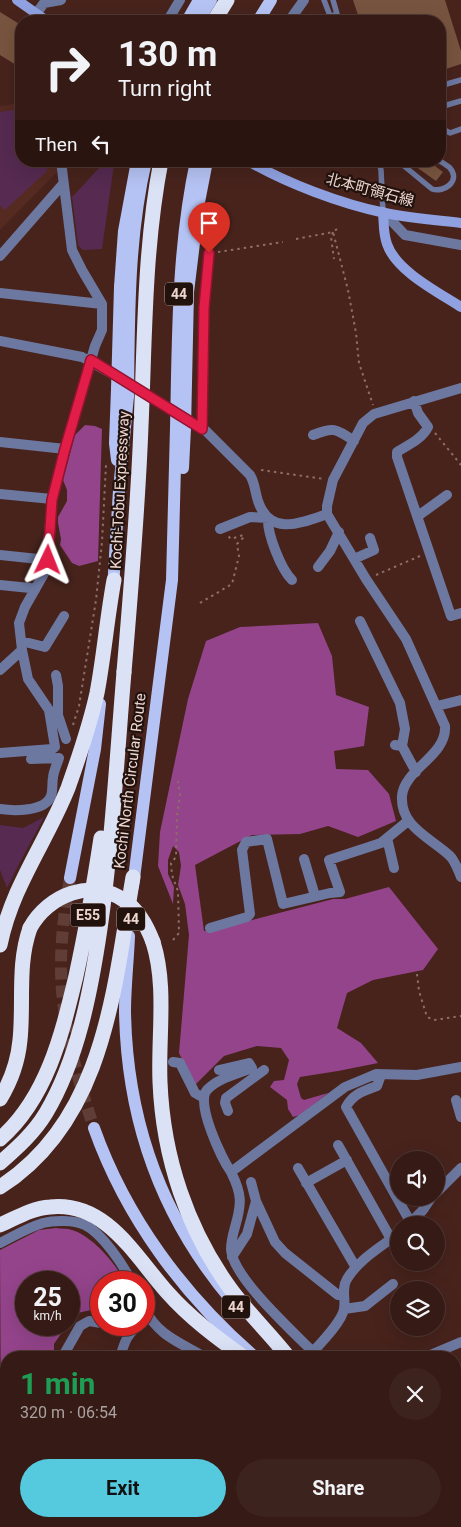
<!DOCTYPE html>
<html lang="en">
<head>
<meta charset="utf-8">
<style>
	:root { --surface:#351a15; --page:#3d231e; --text:#f1f3f6; --muted:#aaa1a0; --line:#4f3834; --accent:#55cadf }
	body { margin:0; font-family:Roboto,"Noto Sans JP",sans-serif; background:var(--page); color:var(--text); height:100vh; display:flex; flex-direction:column; font-size:19px; white-space:nowrap }
	* { box-sizing:border-box; margin:0 }
	p { font-size:16px; color:var(--muted) }
	.icon { flex:none; width:28px; height:28px; fill:none; stroke:currentColor; stroke-width:2; stroke-linecap:round; stroke-linejoin:round }
	.map { position:relative; flex:1; overflow:hidden }
	.side { position:absolute; left:0px; top:1351px; width:461px; height:176px; display:flex; flex-direction:column; background:var(--surface); border-radius:20px 20px 0 0; box-shadow:0 5px 20px #0002,0 0 0 1px var(--line) }
	.side>* { flex:none }
	.top-card { position:absolute; left:15px; top:15px; width:431px; height:152px; border-radius:20px; box-shadow:0 5px 20px #0002,0 0 0 1px var(--line); background:#351a15; color:var(--text); overflow:hidden }
	.controls { position:absolute; left:390px; top:1151px; display:grid; gap:10px }
	.controls a { display:grid; place-items:center; width:55px; height:55px; border-radius:50%; background:var(--surface); box-shadow:0 5px 20px #0002,0 0 0 1px var(--line); font-size:25px }
	.speed { position:absolute; left:15px; top:1271px; display:flex; gap:10px; font-size:25px; font-weight:700; text-align:center }
	.speed>* { display:grid; place-content:center; width:65px; height:65px; border-radius:50%; background:var(--surface); box-shadow:0 5px 20px #0002,0 0 0 1px var(--line); line-height:1 }
	.speed small { font-size:12px; font-weight:400 }
	.speed .limit { border:8px solid #d22; background:#fff; color:#111 }
	.pin { position:absolute; display:grid; place-items:center; width:42px; height:42px; color:#fff; margin:-51px -21px; border-radius:50% 50% 50% 0; rotate:-45deg; box-shadow:0 0 5px #0007 }
	.pin .icon { rotate:45deg }
	.me { position:absolute; width:55px; margin:-28px; rotate:2deg; stroke-linejoin:round; filter:drop-shadow(0 0 4px #0008) }
	.turn { display:flex; align-items:center; gap:18px; height:105px; padding:0 20px; font-size:22px }
	.turn .icon { width:65px; height:65px; stroke-width:2.5 }
	.turn b { display:block; font-size:35px; line-height:42px }
	.then { display:flex; align-items:center; height:48px; padding:0 20px; background:#0003; gap:10px; font-size:19px }
	.round { display:grid; place-items:center; flex:none; width:52px; height:52px; border-radius:26px; background:var(--page) }
	.headline { display:flex; align-items:center; justify-content:space-between; height:85px; padding:0 20px }
	h1 { font-size:30px; font-weight:700; line-height:38px; color:#1e9e55 }
	.cta { display:flex; gap:10px; margin-top:auto; padding:10px 20px }
	.cta a { flex:1; height:58px; border-radius:30px; background:var(--accent); color:#111; font-size:20px; font-weight:700; line-height:58px; text-align:center }
	.cta a+a { background:var(--page); color:var(--text) }
	.map>svg:first-child { display:block }
</style>
</head>
<body>
<div class="map">
<svg width="461" height="1527" viewBox="0 0 461 1527">
	<rect width="100%" height="100%" fill="#47231c"/>
	<!-- built -->
	<path fill="#542a21" d="M 21,103 L 21,161 L 56,161 L 58,171 L 0,230 L 0,106 Z"/>
	<!-- green -->
	<path fill="#562a51" d="M 21,109 L 21,161 L 47,161 L 47,171 L 5,210 L 0,206 L 0,112 Z
		M 114,164 L 102,249 L 83,250 L 78,245 L 72,197 L 102,165 Z
		M 44,817 L 19,864 L 7,888 L 0,870 L 0,825 L 23,828 Z"/>
	<!-- forest -->
	<path fill="#94448b" d="M 85,425 L 95,426 L 102,429 L 98,561 L 79,566 L 72,563 L 60,545 L 61,539 L 58,523 L 58,517 L 67,501 L 67,490 L 63,480 L 75,435 Z
		M 318,623 L 332,656 L 336,695 L 369,707 L 364,746 L 334,751 L 336,769 L 368,770 L 389,794 L 396,821 L 358,837 L 328,826 L 300,834 L 252,835 L 195,865 L 204,931 L 213,930 L 333,899 L 345,899 L 389,887 L 438,949 L 423,970 L 373,980 L 347,993 L 337,1028 L 361,1043 L 378,1063 L 338,1071 L 300,1077 L 297,1084 L 301,1098 L 304,1100 L 328,1093 L 300,1115 L 293,1117 L 288,1109 L 287,1100 L 270,1087 L 274,1081 L 284,1080 L 289,1060 L 281,1048 L 257,1046 L 224,1056 L 195,1085 L 179,1053 L 189,935 L 185,904 L 178,885 L 181,866 L 179,852 L 173,846 L 168,860 L 168,874 L 174,887 L 173,904 L 158,866 L 160,832 L 188,699 L 206,641 L 240,627 Z
		M 56,1228 C 61,1229 67,1228 72,1230 C 91,1235 118,1265 124,1282 L 101,1282 L 101,1308 L 77,1313 L 69,1323 L 69,1282 L 26,1282 L 26,1325 L 67,1325 L 54,1344 L 54,1357 L 6,1358 L 6,1440 L 1,1441 L 0,1250 L 39,1230 Z"/>
	<g fill="none" stroke-linecap="round" stroke-linejoin="round">
		<!-- river -->
		<path stroke="#001905" stroke-width="20" d="M 366,1527 L 367,1521"/>
	</g>
	<!-- building -->
	<path fill="#77543f" d="M 353,0 L 445,0 L 461,51 L 461,64 L 440,71 L 440,21 L 360,21 Z
		M 0,12 L 21,25 L 21,68 L 0,55 Z
		M 408,161 L 428,161 L 443,172 L 436,181 Z"/>
	<g fill="none" stroke-linecap="round" stroke-linejoin="round">
		<!-- primary-tunnel -->
		<path stroke="#603e37" stroke-width="12" stroke-dasharray="12 6" stroke-linecap="butt" d="M 70,878 C 63,919 58,960 63,1001 C 68,1045 80,1087 94,1128"/>
		<!-- path -->
		<path stroke="#8d6e67" stroke-width="2" stroke-dasharray="2.5 4" stroke-linecap="butt" d="M 337,229 L 333,232 L 348,290 L 356,333 L 359,363 L 373,405
			M 333,232 L 331,237 L 334,259
			M 296,239 L 333,232
			M 218,252 L 283,242
			M 435,433 L 461,465
			M 261,470 L 324,479
			M 376,575 L 420,556
			M 200,603 L 232,584 L 239,556 L 237,544 L 244,537 L 243,535 L 231,539 L 228,536
			M 73,725 L 79,706 L 96,600 L 102,542 L 106,465
			M 173,940 L 179,933 L 178,891 L 172,875 L 171,863 L 176,857 L 177,816 L 180,794 L 178,781
			M 417,974 L 419,991 L 427,1017 L 434,1020 L 461,1016"/>
		<!-- lane -->
		<path stroke="#6d78a0" stroke-width="5.5" d="M 324,0 L 332,21
			M 315,21 L 337,14 L 333,0
			M 440,86 L 461,80
			M 440,107 L 461,101
			M 440,127 L 450,133 L 461,129
			M 313,161 L 321,164 L 331,161
			M 379,161 L 381,170 L 383,212
			M 398,161 L 432,189 C 444,193 461,181 450,168 C 448,166 443,163 440,161"/>
		<!-- street -->
		<path stroke="#6d78a0" stroke-width="10" d="M 36,14 L 44,3 L 61,0
			M 170,21 L 168,20 L 180,0
			M 289,21 L 304,0
			M 383,212 L 405,235 L 461,245
			M 0,256 L 63,184
			M 0,293 L 102,304
			M 0,341 L 82,357 L 121,379
			M 461,388 L 374,414 L 363,423 L 333,480 L 327,506 L 327,514 L 366,579 L 406,639 L 445,726 C 447,756 404,769 402,796 C 400,827 431,838 450,856 C 455,861 458,870 461,877
			M 138,389 L 206,431 L 250,475 C 255,483 255,492 258,501 C 270,537 301,523 327,514
			M 414,401 L 418,413 L 428,427 C 422,439 408,445 397,452 L 397,457 L 451,616 L 461,613
			M 202,429 L 204,308 L 209,253
			M 313,435 C 333,427 336,428 354,441
			M 0,442 L 65,449
			M 0,494 L 52,499
			M 418,516 L 447,495
			M 220,529 L 250,517 L 268,518 C 267,534 281,569 292,580
			M 0,555 L 48,560
			M 354,559 L 374,550 L 370,538
			M 318,567 L 330,551 L 339,532
			M 0,585 L 30,588 L 35,590
			M 360,621 L 400,703 L 405,729 L 402,746
			M 21,641 L 45,647 L 64,616
			M 0,670 L 22,650 L 19,623 L 25,607 L 46,570 L 52,499 L 65,449 L 95,346 L 102,330 L 102,304 L 82,270 L 72,250 L 61,161
			M 56,675 L 58,686 L 58,715
			M 437,706 L 461,700
			M 52,715 L 58,715 L 66,739
			M 395,745 L 402,746 L 416,772
			M 0,753 L 52,749 L 55,747 L 49,710 L 28,679 L 22,650
			M 0,809 C 13,811 45,812 51,796 C 53,790 52,783 53,777 C 54,770 57,764 59,758 L 31,759
			M 387,838 L 394,868
			M 304,859 L 315,896
			M 210,928 L 247,917 L 250,914 L 242,850 L 246,842 L 267,839 L 283,904 L 330,893 L 340,892 L 329,860 L 381,843 L 408,821
			M 173,1062 L 180,1063 L 195,1093 L 204,1098
			M 219,1070 L 249,1063 L 252,1068
			M 381,1075 L 377,1086 C 363,1091 353,1094 346,1107 L 411,1223
			M 456,1100 L 461,1117
			M 228,1111 L 225,1103 L 226,1098 L 264,1070
			M 338,1145 L 391,1239
			M 298,1168 L 355,1266
			M 231,1172 C 222,1159 195,1103 207,1090 C 218,1078 238,1074 252,1068
			M 251,1182 L 256,1201 L 275,1242 L 285,1253 L 338,1295 L 343,1295
			M 306,1183 L 347,1160
			M 436,1193 L 461,1168
			M 408,1225 L 423,1210 L 431,1198
			M 0,1243 C 14,1236 27,1228 43,1223 C 54,1220 74,1220 85,1225 C 103,1234 123,1265 132,1282
			M 232,1257 L 247,1234 L 256,1201
			M 144,1308 C 159,1337 180,1342 206,1358
			M 344,1309 L 365,1306 L 393,1284
			M 118,1325 L 131,1331
			M 310,1355 C 319,1345 342,1322 344,1309 C 346,1298 341,1289 347,1279 C 359,1259 381,1247 399,1233
			M 63,1356 L 80,1326 L 89,1321 L 101,1323
			M 120,1358 C 124,1343 127,1334 139,1325
			M 319,1358 C 298,1336 232,1278 231,1249 C 231,1242 233,1234 235,1227 C 242,1203 242,1194 231,1172 L 345,1087 L 376,1074 L 417,1075 L 461,1067
			M 423,1358 L 461,1342
			M 455,1416 L 461,1416
			M 455,1465 L 461,1465
			M 0,1506 L 6,1511
			M 46,1521 L 47,1527
			M 256,1521 L 257,1527
			M 438,1521 L 439,1527
			M 180,1527 L 181,1521
			M 324,1527 L 330,1521"/>
		<!-- secondary -->
		<path stroke="#8fa1e0" stroke-width="10" d="M 17,0 L 47,21
			M 248,161 C 286,183 341,204 385,213 C 410,218 435,220 461,223
			M 383,212 C 384,223 383,233 387,244 C 396,271 438,292 461,307"/>
		<!-- primary -->
		<path stroke="#b5c3f4" stroke-width="12" d="M 187,21 L 199,0
			M 198,21 L 211,0
			M 258,21 L 271,0
			M 120,287 L 124,231 L 137,161
			M 188,292 L 199,202 L 207,161
			M 117,460 L 115,443 L 117,389
			M 183,468 L 185,428
			M 113,589 L 119,490 L 128,396
			M 70,878 L 95,749 L 100,704
			M 133,886 L 172,580 L 176,428
			M 129,936 C 128,961 125,987 125,1012 C 127,1121 162,1219 233,1302
			M 94,1128 C 126,1218 184,1296 256,1358
			M 455,1432 L 461,1432
			M 455,1447 L 461,1447"/>
		<!-- highway -->
		<path stroke="#dce2f6" stroke-width="15" d="M 214,21 L 227,0
			M 153,942 C 167,986 158,1036 160,1082 C 163,1157 187,1230 232,1291 C 250,1315 271,1335 289,1358
			M 0,945 C 12,886 46,843 68,788 C 79,757 90,725 97,693 C 104,656 107,618 114,580
			M 0,1099 C 11,1081 18,1061 20,1040 C 24,1002 17,965 30,928
			M 0,1139 C 47,1098 62,1034 76,976 C 86,930 94,884 101,838
			M 0,1163 C 17,1148 34,1133 46,1113 C 78,1059 91,990 100,929 C 112,844 117,758 124,672
			M 0,1187 C 105,1120 114,988 133,877
			M 0,1225 C 16,1218 32,1208 50,1207 C 106,1201 135,1256 167,1292 C 190,1318 217,1338 245,1358"/>
		<!-- primary-bridge -->
		<path stroke="#b5c3f4" stroke-width="12" d="M 117,389 L 120,287
			M 128,396 C 129,317 128,238 146,161
			M 176,428 C 178,339 177,249 196,161
			M 185,428 L 188,292"/>
		<!-- highway-bridge -->
		<path stroke="#dce2f6" stroke-width="15" d="M 124,672 C 131,590 138,508 141,426 C 145,337 144,249 161,161
			M 30,928 C 48,895 92,877 125,901 C 139,911 147,926 153,942"/>
	</g>
	<g fill="none" stroke-linecap="round" stroke-linejoin="round">
		<!-- route casing -->
		<g stroke="#92132f" stroke-width="12">
			<path id="route" d="M 48,560 L 52,500 L 65,449 L 91,360 L 202,429 L 204,308 L 209,253"/>
		</g>
		<!-- route -->
		<use href="#route" stroke="#e11d48" stroke-width="9"/>
	</g>
	<g text-anchor="middle" dominant-baseline="central" stroke-width="4.5" stroke-linejoin="round" paint-order="stroke">
		<!-- shield labels -->
		<g fill="#22120e" stroke="#b19b96" stroke-width="1">
			<rect x="165" y="282.5" width="28" height="23" rx="4"/>
			<rect x="70.5" y="903.5" width="35" height="23" rx="4"/>
			<rect x="117" y="907.5" width="28" height="23" rx="4"/>
			<rect x="222" y="1295.5" width="28" height="23" rx="4"/>
		</g>
		<g font-size="14" font-weight="bold" fill="#eed6d0">
			<text x="179" y="294">44</text>
			<text x="88" y="915">E55</text>
			<text x="131" y="919">44</text>
			<text x="236" y="1307">44</text>
		</g>
		<!-- street labels -->
		<g font-size="15" fill="#eed6d0" stroke="#22120e">
			<text transform="translate(370 190) rotate(15)">北本町領石線</text>
			<text transform="translate(120 490) rotate(-87)">Kochi-Tobu Expressway</text>
			<text transform="translate(130 781) rotate(-83)">Kochi North Circular Route</text>
		</g>
	</g>
</svg>
<div class="controls">
<a><svg class="icon" aria-label="sound" viewBox="0 0 24 24"><path d="M4 9h4l5-4v14l-5-4H4zM17 9q2 3 0 6"/></svg></a>
<a><svg class="icon" aria-label="search" viewBox="0 0 24 24"><circle cx="10" cy="10" r="6"/><path d="M15 15l6 6"/></svg></a>
<a><svg class="icon" aria-label="layers" viewBox="0 0 24 24"><path d="M12 4l9 5-9 5-9-5zM3 14l9 5 9-5"/></svg></a>
</div>
<div class="speed"><div>25<small>km/h</small></div><div class="limit">30</div></div>
<div class="pin" style="left:209px;top:253px;background:#d93025"><svg class="icon" aria-label="arrive" viewBox="0 0 24 24"><path d="M6 21V4h12l-3 4 3 4H6"/></svg></div>
<svg class="me" style="left:48px;top:560px" viewBox="-20 -20 40 40"><path d="M0-17L14 15 0 8-14 15z" fill="#e11d48" stroke="#fff" stroke-width="4"/></svg>
<div class="top-card">
<div class="turn"><svg class="icon" aria-label="right" viewBox="0 0 24 24"><path d="M7 20v-9h11M14 6l5 5-5 5"/></svg><div><b>130 m</b>Turn right</div></div>
<div class="then">Then<svg class="icon" aria-label="left" viewBox="0 0 24 24"><path d="M17 20v-9H6M10 6l-5 5 5 5"/></svg></div>
</div>
<section class="side">
<div class="headline"><div><h1>1 min</h1><p>320 m · 06:54</p></div><a class="round"><svg class="icon" aria-label="close" viewBox="0 0 24 24"><path d="M6 6l12 12M18 6L6 18"/></svg></a></div>
<div class="cta"><a>Exit</a><a>Share</a></div>
</section>
</div>
</body>
</html>
